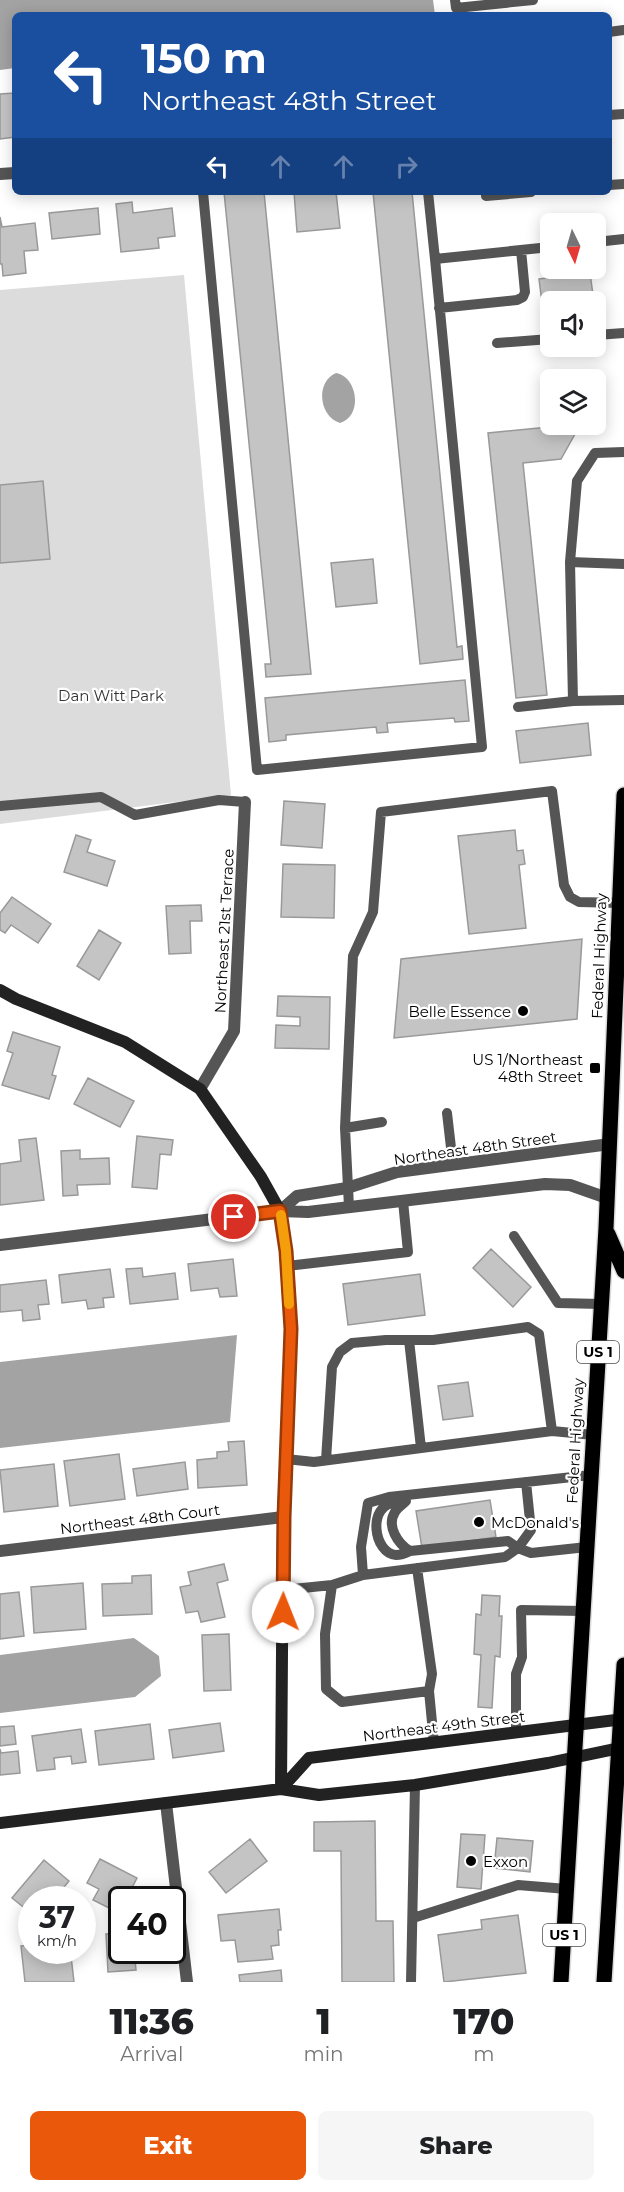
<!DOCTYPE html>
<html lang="en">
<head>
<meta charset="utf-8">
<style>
	:root { --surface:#fff; --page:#f6f6f6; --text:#202124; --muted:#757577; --accent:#ea580c }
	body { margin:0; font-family:Montserrat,sans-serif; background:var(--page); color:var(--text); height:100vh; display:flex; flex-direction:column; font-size:22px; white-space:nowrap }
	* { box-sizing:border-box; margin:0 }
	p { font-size:20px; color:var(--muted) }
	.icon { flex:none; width:33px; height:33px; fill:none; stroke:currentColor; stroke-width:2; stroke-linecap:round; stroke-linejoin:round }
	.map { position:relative; height:1982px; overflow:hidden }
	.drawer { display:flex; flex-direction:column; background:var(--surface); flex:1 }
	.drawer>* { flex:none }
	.hud { position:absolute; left:12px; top:12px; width:600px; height:183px; border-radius:9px; box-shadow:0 3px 15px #0003; background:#1a4fa0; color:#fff; overflow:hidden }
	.needle { width:39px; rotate:175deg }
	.tools { position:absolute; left:540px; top:213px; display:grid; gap:12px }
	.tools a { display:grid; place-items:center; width:66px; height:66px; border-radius:9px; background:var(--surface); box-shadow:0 3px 15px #0003; font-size:30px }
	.speed { position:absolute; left:18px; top:1886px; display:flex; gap:12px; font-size:30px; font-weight:700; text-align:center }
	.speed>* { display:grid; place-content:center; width:78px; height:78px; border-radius:50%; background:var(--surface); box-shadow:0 3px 15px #0003; line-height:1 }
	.speed small { font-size:15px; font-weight:400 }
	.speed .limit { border:3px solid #111; border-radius:9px; background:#fff; color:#111 }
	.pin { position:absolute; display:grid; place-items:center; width:51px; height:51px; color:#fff; margin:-26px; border:3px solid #fff; border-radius:50%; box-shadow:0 2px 6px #0007 }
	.me { position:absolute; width:66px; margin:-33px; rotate:1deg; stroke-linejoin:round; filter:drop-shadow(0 0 4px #0008) }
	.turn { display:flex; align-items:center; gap:21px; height:126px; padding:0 30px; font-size:27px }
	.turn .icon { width:78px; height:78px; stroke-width:2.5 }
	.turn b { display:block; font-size:42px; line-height:51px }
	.lanes { display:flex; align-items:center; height:57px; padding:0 30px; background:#0003; justify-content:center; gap:30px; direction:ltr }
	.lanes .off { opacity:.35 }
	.eta { display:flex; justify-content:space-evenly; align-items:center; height:102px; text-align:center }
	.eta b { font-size:36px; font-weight:800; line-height:42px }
	.action { display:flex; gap:12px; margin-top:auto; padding:12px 30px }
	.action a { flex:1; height:69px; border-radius:9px; background:var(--accent); color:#fff; font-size:24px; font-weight:800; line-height:69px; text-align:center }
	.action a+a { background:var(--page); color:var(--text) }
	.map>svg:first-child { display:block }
</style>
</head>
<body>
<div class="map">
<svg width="624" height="1982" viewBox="0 0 624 1982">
	<rect width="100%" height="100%" fill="#fff"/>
	<!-- green -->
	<path fill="#dcdcdc" d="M 184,275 L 231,795 L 0,824 L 0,290 Z"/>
	<!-- water -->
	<path fill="#a3a3a3" d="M 0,0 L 433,0 L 435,15 L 15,15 L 15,68 L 0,70 Z
		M 336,373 C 358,377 363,416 340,423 C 319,417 315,382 336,373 Z
		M 237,1335 L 230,1422 L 0,1448 L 0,1362 Z
		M 134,1638 L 159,1656 L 161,1676 L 135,1697 L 0,1713 L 0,1655 Z"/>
	<!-- building -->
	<path fill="#c4c4c4" stroke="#999" stroke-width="1.5" d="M 14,93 L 15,137 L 0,139 L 0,94 Z
		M 224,192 L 264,192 L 311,674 L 266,677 L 265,664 L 271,664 Z
		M 294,192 L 336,192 L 340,228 L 297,232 Z
		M 373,192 L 412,192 L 457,647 L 462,646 L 463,659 L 420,664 Z
		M 132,202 L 133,213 L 172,208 L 175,236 L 158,238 L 159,248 L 121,252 L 116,204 Z
		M 98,208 L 100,234 L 52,239 L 49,213 Z
		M 0,217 L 2,227 L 35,223 L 38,250 L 24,251 L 26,273 L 3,276 L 2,264 L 0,264 Z
		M 590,273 L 594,302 L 550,302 L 550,318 L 544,319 L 539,279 Z
		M 550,424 L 558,424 L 575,434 L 561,459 L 523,463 L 547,695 L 516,698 L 488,433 L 549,427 Z
		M 43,481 L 50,559 L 0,563 L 0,485 Z
		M 373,559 L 377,603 L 336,607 L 331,563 Z
		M 465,680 L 469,721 L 455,722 L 454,718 L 387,723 L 388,732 L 377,733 L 376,727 L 286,735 L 286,740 L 269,742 L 265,698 Z
		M 588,723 L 591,755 L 520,763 L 516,731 Z
		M 284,801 L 325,804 L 322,848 L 281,845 Z
		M 515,830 L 517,851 L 523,850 L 525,864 L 519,865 L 526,928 L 469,934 L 458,836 Z
		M 76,835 L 91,840 L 87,852 L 115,861 L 107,886 L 64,872 Z
		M 283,864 L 335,865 L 334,918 L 281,917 Z
		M 12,897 L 51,924 L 38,943 L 11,925 L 5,933 L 0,930 L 0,913 Z
		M 201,905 L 202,921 L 190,921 L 191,953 L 169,954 L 166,906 Z
		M 99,930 L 121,943 L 99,980 L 77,966 Z
		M 582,939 L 577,1019 L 394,1038 L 401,959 Z
		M 278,996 L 330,997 L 329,1049 L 275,1048 L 276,1025 L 300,1026 L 300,1017 L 277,1016 Z
		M 13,1032 L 60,1047 L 52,1075 L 56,1076 L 49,1099 L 2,1085 L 13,1053 L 7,1051 Z
		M 88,1078 L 134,1101 L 120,1127 L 74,1104 Z
		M 137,1136 L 173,1140 L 171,1155 L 160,1154 L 157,1189 L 132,1187 Z
		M 36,1138 L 44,1200 L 0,1205 L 0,1164 L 21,1161 L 19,1140 Z
		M 80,1150 L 80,1159 L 109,1158 L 110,1184 L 77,1185 L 78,1195 L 63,1196 L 61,1151 Z
		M 491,1249 L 531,1287 L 513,1307 L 473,1268 Z
		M 233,1259 L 237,1296 L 220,1297 L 218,1288 L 191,1291 L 188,1264 Z
		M 142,1268 L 143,1277 L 175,1273 L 178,1299 L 130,1304 L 126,1269 Z
		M 110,1269 L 114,1297 L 103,1298 L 104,1307 L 88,1309 L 86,1300 L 62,1303 L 59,1275 Z
		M 420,1274 L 425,1315 L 348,1325 L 343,1284 Z
		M 46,1280 L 49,1304 L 38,1305 L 40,1319 L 23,1321 L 22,1310 L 0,1312 L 0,1285 Z
		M 468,1382 L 473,1416 L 443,1420 L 438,1386 Z
		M 244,1441 L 247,1485 L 198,1488 L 197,1460 L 217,1458 L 217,1452 L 229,1451 L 228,1442 Z
		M 119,1454 L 125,1499 L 70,1506 L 64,1461 Z
		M 185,1462 L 188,1489 L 137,1496 L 133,1469 Z
		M 54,1464 L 58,1506 L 4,1512 L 0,1470 Z
		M 490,1500 L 496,1537 L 422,1548 L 416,1511 Z
		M 224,1564 L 228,1580 L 217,1583 L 225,1617 L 201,1622 L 198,1611 L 186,1613 L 180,1587 L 191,1585 L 188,1572 Z
		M 151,1575 L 152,1614 L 103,1616 L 102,1584 L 132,1583 L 132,1576 Z
		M 83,1583 L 86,1629 L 34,1633 L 31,1587 Z
		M 19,1592 L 24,1636 L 0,1639 L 0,1594 Z
		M 482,1595 L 500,1596 L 499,1616 L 502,1616 L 500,1657 L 495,1656 L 492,1708 L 478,1707 L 481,1655 L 474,1654 L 476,1614 L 481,1615 Z
		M 229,1634 L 231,1690 L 204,1691 L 202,1635 Z
		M 220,1723 L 224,1751 L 173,1758 L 169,1730 Z
		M 150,1724 L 154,1759 L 99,1765 L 95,1731 Z
		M 14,1726 L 16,1744 L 0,1746 L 0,1727 Z
		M 81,1729 L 86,1762 L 72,1764 L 71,1756 L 54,1758 L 55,1769 L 37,1771 L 32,1736 Z
		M 0,1749 L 1,1753 L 18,1751 L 20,1773 L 0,1775 Z
		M 375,1821 L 376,1921 L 393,1921 L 394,1982 L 342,1982 L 341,1851 L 314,1851 L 314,1822 Z
		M 461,1834 L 485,1835 L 481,1889 L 457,1887 Z
		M 497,1838 L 533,1841 L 530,1872 L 494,1868 Z
		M 250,1839 L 267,1861 L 226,1893 L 209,1872 Z
		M 100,1859 L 137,1878 L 126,1899 L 122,1899 L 122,1909 L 119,1913 L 93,1900 L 99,1889 L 87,1883 Z
		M 44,1860 L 69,1881 L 54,1899 L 32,1899 L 32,1914 L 12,1898 Z
		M 279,1909 L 281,1930 L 278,1930 L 279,1945 L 271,1946 L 273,1959 L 238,1962 L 235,1940 L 221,1941 L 218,1915 Z
		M 518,1915 L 526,1973 L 444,1982 L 438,1935 L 482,1929 L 481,1920 Z
		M 122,1933 L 122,1950 L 134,1950 L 136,1970 L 108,1972 L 106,1934 Z
		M 32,1945 L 32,1950 L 46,1950 L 47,1958 L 71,1956 L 74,1982 L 25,1982 L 21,1946 Z
		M 281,1970 L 282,1982 L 240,1982 L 239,1975 Z"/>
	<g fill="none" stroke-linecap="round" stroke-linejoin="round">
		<!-- primary casing -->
		<g stroke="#dbdbdb" stroke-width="18">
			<path id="primary" d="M 608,1234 L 624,1271
				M 561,1982 L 606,1228 L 624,795
				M 604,1982 L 624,1665"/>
		</g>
		<!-- lane -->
		<path stroke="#555" stroke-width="10" d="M 455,0 L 456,8 L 533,0
			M 609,32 L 624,30
			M 609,115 L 624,114
			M 609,185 L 624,184
			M 203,192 L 257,770 L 482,747 L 435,259 L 550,247
			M 428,192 L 435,259
			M 486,192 L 486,196 L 531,192
			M 596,242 L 624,239
			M 439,308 L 517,300 L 523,297 L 525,292 L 521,250
			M 596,335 L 624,333
			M 497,343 L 550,339
			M 624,452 L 595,453 L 577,481 L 570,562 L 573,701 L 624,700
			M 570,562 L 624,564
			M 518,707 L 573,701
			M 0,806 L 101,797 L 135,815 L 219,800 L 245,802
			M 447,1113 L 453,1165
			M 345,1128 L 382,1122
			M 349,1207 L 345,1128 L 353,956 L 373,912 L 381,812 L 552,791 L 564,885 L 570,897 L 579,902 L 620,903
			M 514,1236 L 558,1303 L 601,1304
			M 287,1266 L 408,1252 L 403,1201
			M 409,1340 L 421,1448
			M 286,1459 L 314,1462 L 552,1431 L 594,1435
			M 326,1460 L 332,1367 L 340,1352 L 352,1343 L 386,1340 L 433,1340 L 528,1327 L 539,1334 L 552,1431
			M 406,1501 C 403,1504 397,1508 395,1512 C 386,1526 398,1544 410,1551
			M 396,1502 C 366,1505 374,1554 396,1555 C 400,1555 406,1553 410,1551 L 508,1541 L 518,1548 L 531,1530 L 526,1482
			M 587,1547 L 531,1553 L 518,1548 L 505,1557 L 363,1575 L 361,1547 L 368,1503 L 389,1497 L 591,1475
			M 417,1568 L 432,1674 L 429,1691 L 434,1743
			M 332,1585 L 325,1634 L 326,1689 L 342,1702 L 429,1691
			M 283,1590 L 332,1585 L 363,1575
			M 516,1733 L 516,1674 L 522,1657 L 521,1610 L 584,1611
			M 413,1918 L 518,1885 L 567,1889
			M 411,1982 L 415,1785"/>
		<!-- street -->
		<path stroke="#555" stroke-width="12" d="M 0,174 L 15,173
			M 200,1089 L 234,1031 L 245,802
			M 280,1211 L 297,1196 L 347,1188 L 397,1172 L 610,1144
			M 0,1245 L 280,1211 L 308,1212 L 545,1184 L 570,1185 L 607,1198
			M 0,1551 L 283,1517
			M 166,1803 L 187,1982"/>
		<!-- secondary -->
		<path stroke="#222" stroke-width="12" d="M 0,990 L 16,999 L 125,1042 L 200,1089 L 261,1177 L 280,1211 L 286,1251 L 291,1329 L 283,1517 L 281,1789
			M 281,1789 L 309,1758 L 624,1719
			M 0,1823 L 281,1789 L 319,1795 L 415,1785 L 548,1763 L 624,1747"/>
		<!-- primary -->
		<use href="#primary" stroke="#000" stroke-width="15"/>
	</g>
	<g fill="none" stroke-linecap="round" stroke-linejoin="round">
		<!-- route casing -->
		<g stroke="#983908" stroke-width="15">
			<path id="route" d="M 234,1217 L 280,1211 L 286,1251 L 291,1329 L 284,1517 L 283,1612"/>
		</g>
		<!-- route -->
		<use href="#route" stroke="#ea580c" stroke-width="10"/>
		<!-- slow -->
		<path stroke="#f59e0b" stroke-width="10" d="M 281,1215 L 286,1251 L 289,1304"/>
	</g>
	<!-- markers -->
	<g fill="#000" stroke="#fff" stroke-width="2">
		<circle cx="523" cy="1011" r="6"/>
		<rect x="589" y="1062" width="12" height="12" rx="3"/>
		<circle cx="479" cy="1522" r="6"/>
		<circle cx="471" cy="1861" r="6"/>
	</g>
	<g text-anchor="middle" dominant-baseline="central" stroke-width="4.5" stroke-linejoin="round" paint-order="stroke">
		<!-- shield labels -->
		<g fill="#fff" stroke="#4c4c4c" stroke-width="1.5">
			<rect x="577" y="1341" width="42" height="22" rx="4.5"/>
			<rect x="543" y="1924" width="42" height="22" rx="4.5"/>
		</g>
		<g font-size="14" font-weight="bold" fill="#000">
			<text x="598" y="1352">US 1</text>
			<text x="564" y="1935">US 1</text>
		</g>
		<!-- park labels -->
		<g font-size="15" fill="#333" stroke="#fff">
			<text x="111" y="695">Dan Witt Park</text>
		</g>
		<!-- street labels -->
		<g font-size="15" fill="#000" stroke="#fff">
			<text transform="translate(224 931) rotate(-87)">Northeast 21st Terrace</text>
			<text transform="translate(599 956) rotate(-88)">Federal Highway</text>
			<text transform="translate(475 1148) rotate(-8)">Northeast 48th Street</text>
			<text transform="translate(575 1441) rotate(-87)">Federal Highway</text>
			<text transform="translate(140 1519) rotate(-7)">Northeast 48th Court</text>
			<text transform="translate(444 1726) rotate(-7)">Northeast 49th Street</text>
		</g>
		<!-- poi labels -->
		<g font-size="15" fill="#000" stroke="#fff" text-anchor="end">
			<text x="511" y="1011">Belle Essence</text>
			<text x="583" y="1059">US 1/Northeast<tspan x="583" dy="17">48th Street</tspan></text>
			<text x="491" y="1522" text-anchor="start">McDonald's</text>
			<text x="483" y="1861" text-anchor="start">Exxon</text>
		</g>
	</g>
</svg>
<div class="tools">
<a><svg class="needle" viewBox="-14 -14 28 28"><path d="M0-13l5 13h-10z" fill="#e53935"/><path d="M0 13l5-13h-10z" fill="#757577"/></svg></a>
<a><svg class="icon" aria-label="sound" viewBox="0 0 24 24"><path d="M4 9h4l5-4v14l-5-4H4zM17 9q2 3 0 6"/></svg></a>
<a><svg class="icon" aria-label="layers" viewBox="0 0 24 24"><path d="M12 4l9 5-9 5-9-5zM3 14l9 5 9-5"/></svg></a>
</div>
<div class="speed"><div>37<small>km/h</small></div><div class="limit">40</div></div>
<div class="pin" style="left:234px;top:1217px;background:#d93025"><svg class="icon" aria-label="arrive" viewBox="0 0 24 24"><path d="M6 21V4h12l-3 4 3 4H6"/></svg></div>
<svg class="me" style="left:283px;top:1612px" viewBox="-20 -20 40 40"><circle r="19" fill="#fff"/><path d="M0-13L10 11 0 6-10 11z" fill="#ea580c"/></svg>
<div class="hud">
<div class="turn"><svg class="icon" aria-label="left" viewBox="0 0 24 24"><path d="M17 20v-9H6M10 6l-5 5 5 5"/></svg><div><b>150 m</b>Northeast 48th Street</div></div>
<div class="lanes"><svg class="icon" aria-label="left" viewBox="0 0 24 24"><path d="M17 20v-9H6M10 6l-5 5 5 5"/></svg><svg class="icon off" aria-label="ahead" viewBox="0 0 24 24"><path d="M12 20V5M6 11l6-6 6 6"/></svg><svg class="icon off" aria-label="ahead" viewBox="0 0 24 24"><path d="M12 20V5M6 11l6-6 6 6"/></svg><svg class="icon off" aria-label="right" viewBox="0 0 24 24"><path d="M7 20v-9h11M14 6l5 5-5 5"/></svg></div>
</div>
</div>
<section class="drawer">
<div class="eta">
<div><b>11:36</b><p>Arrival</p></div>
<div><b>1</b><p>min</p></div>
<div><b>170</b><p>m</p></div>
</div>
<div class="action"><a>Exit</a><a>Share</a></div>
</section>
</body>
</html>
